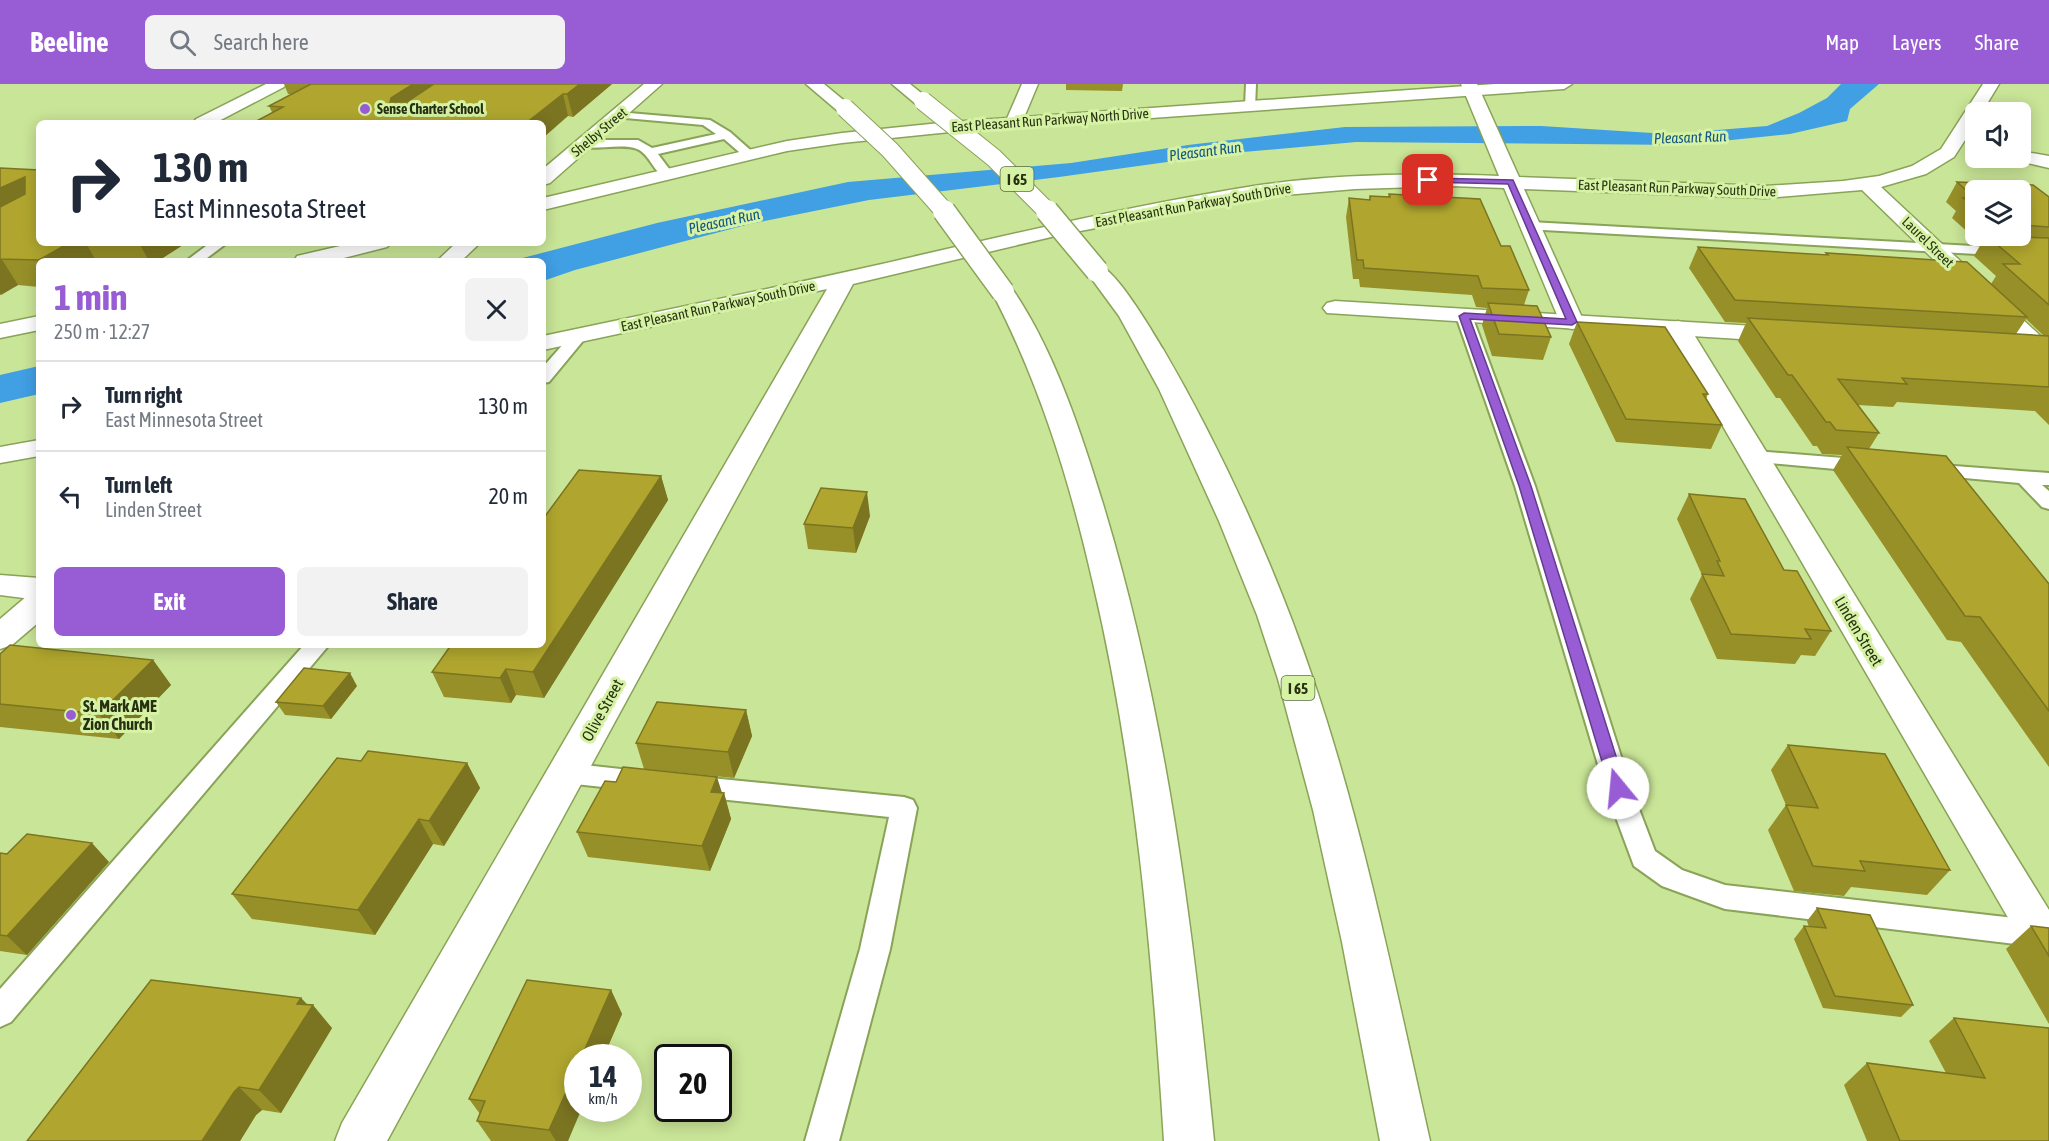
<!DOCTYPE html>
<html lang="en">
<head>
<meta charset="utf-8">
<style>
	:root { --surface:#fff; --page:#f2f2f3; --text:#1f2937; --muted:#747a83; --line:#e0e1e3; --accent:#985dd5 }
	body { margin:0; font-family:"Asap Condensed",sans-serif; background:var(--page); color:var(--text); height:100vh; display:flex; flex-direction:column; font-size:22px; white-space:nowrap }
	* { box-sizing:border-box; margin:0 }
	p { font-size:20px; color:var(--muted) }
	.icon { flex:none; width:33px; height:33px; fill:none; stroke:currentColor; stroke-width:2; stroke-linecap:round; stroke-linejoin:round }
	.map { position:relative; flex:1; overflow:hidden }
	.sheet { position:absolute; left:36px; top:174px; width:510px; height:390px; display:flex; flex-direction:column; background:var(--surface); border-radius:9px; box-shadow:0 3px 15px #0003 }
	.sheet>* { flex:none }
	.hud { position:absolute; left:36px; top:36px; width:510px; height:126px; border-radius:9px; box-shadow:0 3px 15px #0003; background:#fff; color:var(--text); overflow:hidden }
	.buttons { position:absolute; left:1965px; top:18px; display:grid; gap:12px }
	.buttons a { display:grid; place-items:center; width:66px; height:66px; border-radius:9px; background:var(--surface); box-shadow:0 3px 15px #0003; font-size:30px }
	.speed { position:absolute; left:564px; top:960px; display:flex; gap:12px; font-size:30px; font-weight:700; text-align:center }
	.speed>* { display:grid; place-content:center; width:78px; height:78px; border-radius:50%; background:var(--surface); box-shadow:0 3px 15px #0003; line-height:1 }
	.speed small { font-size:15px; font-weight:400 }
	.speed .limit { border:3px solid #111; border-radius:9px; background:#fff; color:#111 }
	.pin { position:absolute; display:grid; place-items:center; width:51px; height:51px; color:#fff; margin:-26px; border-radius:12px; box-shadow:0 3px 9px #0006 }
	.me { position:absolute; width:66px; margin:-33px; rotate:343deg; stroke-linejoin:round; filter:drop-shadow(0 0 4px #0008) }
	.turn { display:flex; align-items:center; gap:21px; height:126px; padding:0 18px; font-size:27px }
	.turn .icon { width:78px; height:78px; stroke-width:2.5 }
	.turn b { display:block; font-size:42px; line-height:51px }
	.round { display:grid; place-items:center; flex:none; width:63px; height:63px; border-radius:9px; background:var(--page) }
	.summary { display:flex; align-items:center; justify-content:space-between; height:102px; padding:0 18px }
	h1 { font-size:36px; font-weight:700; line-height:45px; color:var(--accent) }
	.action { display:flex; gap:12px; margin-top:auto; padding:12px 18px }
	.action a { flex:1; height:69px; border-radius:9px; background:var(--accent); color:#fff; font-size:24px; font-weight:700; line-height:69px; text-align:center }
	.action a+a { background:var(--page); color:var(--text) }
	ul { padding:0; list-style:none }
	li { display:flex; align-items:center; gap:18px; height:90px; padding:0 18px; border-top:2px solid var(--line) }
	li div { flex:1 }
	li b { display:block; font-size:22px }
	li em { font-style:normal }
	header { display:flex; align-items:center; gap:36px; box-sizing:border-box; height:84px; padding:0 30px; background:var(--accent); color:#fff }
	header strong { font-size:28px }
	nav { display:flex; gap:33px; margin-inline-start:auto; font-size:21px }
	.search { width:420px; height:54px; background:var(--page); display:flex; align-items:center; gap:15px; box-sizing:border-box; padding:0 21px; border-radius:9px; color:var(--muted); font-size:22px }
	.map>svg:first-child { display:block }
</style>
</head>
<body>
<header>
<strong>Beeline</strong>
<div class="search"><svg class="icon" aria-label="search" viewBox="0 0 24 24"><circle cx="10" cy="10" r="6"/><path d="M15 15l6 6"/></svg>Search here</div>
<nav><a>Map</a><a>Layers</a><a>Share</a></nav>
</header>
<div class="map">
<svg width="2049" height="1057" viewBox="0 0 2049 1057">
	<rect width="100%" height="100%" fill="#c9e597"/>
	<!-- water -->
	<path fill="#419fe4" d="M 1841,0 L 1879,0 L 1850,25 L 1847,37 L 1790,50 L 1683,61 L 1356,58 L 1232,69 L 1059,93 L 869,116 L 750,140 L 575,186 L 543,197 L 543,177 L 511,177 L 657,139 L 848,98 L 1071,79 L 1188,61 L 1345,43 L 1541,42 L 1668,50 L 1767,42 L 1799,29 L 1827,14 Z
		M 39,282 L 39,310 L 0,319 L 0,291 Z"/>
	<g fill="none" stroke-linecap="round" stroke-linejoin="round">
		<!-- service casing -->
		<g stroke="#89a358" stroke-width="4">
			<path id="service" d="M 1246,0 L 1256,0 L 1255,24 L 1247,24 L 1245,22 Z
				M 618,28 L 710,36 L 730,48 L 756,71 L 754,74 L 746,74 L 724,55 L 658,70 L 673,90 L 667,94 C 654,90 650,70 637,65 C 623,59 596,66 580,63 L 578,60 L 584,56 L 638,56 L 652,64 L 716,50 L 703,41 L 614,33 L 614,29 Z
				M 1530,138 L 2049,166 L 2049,174 L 1525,145 L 1523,142 Z
				M 210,159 L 227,159 L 203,177 L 186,177 Z
				M 1464,227 L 1472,232 L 1535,402 L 1631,704 L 1655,767 L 1682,786 L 1725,801 L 2049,838 L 2049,864 L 1725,825 L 1662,802 L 1634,782 L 1605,704 L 1515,402 L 1456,232 Z
				M 579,247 L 587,252 L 549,298 L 543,299 L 543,283 L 573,249 Z
				M 1755,367 L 1868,376 L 1875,378 L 1878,382 L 1875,386 L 1868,388 L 1748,377 L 1745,373 L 1748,369 Z
				M 1928,380 L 2049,389 L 2049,401 L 2042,401 L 2049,407 L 2049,425 L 2042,423 L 2019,399 L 1921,390 L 1918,386 L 1921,382 Z
				M 304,561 L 329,561 L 11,938 L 0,943 L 0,905 Z
				M 566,679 L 648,688 L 657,691 L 661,698 L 657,705 L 648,708 L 566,699 L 557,696 L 553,689 L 557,682 Z
				M 690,692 L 904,713 L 913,716 L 917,724 L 890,865 L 839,1057 L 805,1057 L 860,865 L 889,733 L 690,712 L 681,709 L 677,702 L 681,695 Z"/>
		</g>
		<!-- minor casing -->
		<g stroke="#89a358" stroke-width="3">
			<path id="minor" d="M 266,0 L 286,0 L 284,3 L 215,39 L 193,39 L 196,35 Z
				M 1022,0 L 1038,0 L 1020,43 L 1008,43 L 1005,39 Z
				M 1461,0 L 1477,0 L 1519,93 L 1766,102 L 1843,97 L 1879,92 L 1912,82 L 1941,65 L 1983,0 L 1999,0 L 1982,28 L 1976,28 L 1976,39 L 1954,73 L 1926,90 L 1881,103 L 2049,260 L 2049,271 L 2041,273 L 2032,271 L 1862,106 L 1766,114 L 1524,105 L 1584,238 L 1580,243 L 1572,245 L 1564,243 L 1560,238 L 1504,104 L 1452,102 L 1355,105 L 1262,113 L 1064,150 L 853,200 L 387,1057 L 335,1057 L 342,1039 L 827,205 L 543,266 L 543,252 C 656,228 770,205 882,180 C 1008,151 1133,121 1260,101 C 1338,90 1421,89 1499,92 Z
				M 2020,67 L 2049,72 L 2049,84 L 2014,76 L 2012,74 L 2020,74 Z
				M 1678,237 L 1686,239 L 1690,244 L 2049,826 L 2049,866 L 2040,869 L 2025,863 L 1666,244 L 1670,239 Z
				M 39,356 L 39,372 L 0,379 L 0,363 Z
				M 0,491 L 39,494 L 39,516 L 0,511 Z"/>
		</g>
		<!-- tertiary casing -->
		<g stroke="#89a358" stroke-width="3">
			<path id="tertiary" d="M 1495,0 L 1572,0 L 1564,5 L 950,48 L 842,59 L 787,67 L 543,126 L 543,114 L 787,57 L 842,49 L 950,38 Z
				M 353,159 L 391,159 L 387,163 L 332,177 L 294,177 L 297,172 Z
				M 1335,217 L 1787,244 L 1796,246 L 1799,251 L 1796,256 L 1787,258 L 1327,229 L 1323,224 L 1327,219 Z
				M 39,232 L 39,246 L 0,254 L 0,240 Z"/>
		</g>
		<!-- secondary casing -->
		<g stroke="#89a358" stroke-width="3">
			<path id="secondary" d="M 644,0 L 662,0 L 550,99 L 543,101 L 543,85 Z
				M 456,159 L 480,159 L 461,177 L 437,177 Z
				M 39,509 L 39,538 L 12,561 L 0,565 L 0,535 L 27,512 Z"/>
		</g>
		<!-- motorway casing -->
		<g stroke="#89a358" stroke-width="3">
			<path id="motorway" d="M 806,0 L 824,0 L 853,24 L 851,28 L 839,28 Z
				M 892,0 L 910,0 L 931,17 L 929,21 L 917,21 Z
				M 1097,180 C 1116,185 1152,247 1163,265 C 1222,366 1276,485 1313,595 C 1364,745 1395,902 1430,1057 L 1380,1057 L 1342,858 L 1313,726 L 1278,595 L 1257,531 L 1219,437 L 1159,305 L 1119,232 L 1086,187 L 1089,182 Z
				M 1003,201 L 1011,203 C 1054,265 1081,348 1103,420 C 1166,627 1193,842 1214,1057 L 1164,1057 C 1152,869 1136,682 1093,499 C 1070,398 1040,300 992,208 L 995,203 Z"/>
		</g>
		<!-- service -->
		<use href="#service" fill="#fff" fill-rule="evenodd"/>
		<!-- minor -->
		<use href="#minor" fill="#fff" fill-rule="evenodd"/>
		<!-- tertiary -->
		<use href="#tertiary" fill="#fff" fill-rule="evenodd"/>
		<!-- secondary -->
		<use href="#secondary" fill="#fff" fill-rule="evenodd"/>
		<!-- motorway -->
		<use href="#motorway" fill="#fff" fill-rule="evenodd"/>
		<!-- motorway-bridge-far1 casing -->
		<g stroke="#89a358" stroke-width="20" stroke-linecap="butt">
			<path id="motorway-bridge-far1" d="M 923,17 L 994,74 L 1048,128
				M 845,24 L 890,66 L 945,128"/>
		</g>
		<!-- motorway-bridge casing -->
		<g stroke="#89a358" stroke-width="25" stroke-linecap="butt">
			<path id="motorway-bridge" d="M 944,127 L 1003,208
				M 1047,127 L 1097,187"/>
		</g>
		<!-- motorway-bridge-far1 -->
		<use href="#motorway-bridge-far1" stroke="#fff" stroke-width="18"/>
		<!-- motorway-bridge -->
		<use href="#motorway-bridge" stroke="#fff" stroke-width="22"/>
	</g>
	<!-- wall -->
	<path fill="#978f28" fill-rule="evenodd" d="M 284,0 L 612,0 L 573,33 L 568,32 L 543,39 L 272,28 L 269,22 L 292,10 L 288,10 Z
		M 1066,0 L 1123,0 L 1122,7 L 1066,6 Z
		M 0,84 L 39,159 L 186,159 L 158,177 L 39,177 L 39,203 L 18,201 L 0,211 Z
		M 1957,98 L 2033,101 L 2049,113 L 2049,341 L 2035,327 L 1897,318 L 1893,323 L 1858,321 L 1879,349 L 1869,365 L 1946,372 L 2049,500 L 2049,683 L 1961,558 L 1947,556 L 1833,386 L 1842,371 L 1822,370 L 1817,362 L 1813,362 L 1780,314 L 1776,314 L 1738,257 L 1746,239 L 1725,238 L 1689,184 L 1698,163 L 1825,171 L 1826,169 L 1967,178 L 1991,200 L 1996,192 L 1974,172 L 1981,160 L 1952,134 L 1956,127 L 1946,118 ZM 1976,106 L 2020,106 L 2020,152 L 1976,152 ZM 2026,235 L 2044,252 L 2016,250 Z
		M 1389,110 L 1501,162 L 1529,206 L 1524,221 L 1551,253 L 1543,276 L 1492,272 L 1482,241 L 1487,224 L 1476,223 L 1472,211 L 1360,203 L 1359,195 L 1353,195 L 1346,133 L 1349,114 L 1369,116 L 1370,112 L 1388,113 Z
		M 1577,238 L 1708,310 L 1706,315 L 1722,341 L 1711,365 L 1616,358 L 1569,260 Z
		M 661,392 L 668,416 L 544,614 L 516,611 L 511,619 L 444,613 L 432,588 Z
		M 1689,410 L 1784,486 L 1831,547 L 1815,572 L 1801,571 L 1795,580 L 1717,575 L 1690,515 L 1702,491 L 1677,435 Z
		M 870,432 L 856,469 L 808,465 L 804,440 Z
		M 0,570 L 153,576 L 171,601 L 119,655 L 0,643 Z
		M 357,602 L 331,635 L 285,631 L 276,618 Z
		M 746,626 L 752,652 L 734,694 L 644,685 L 636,659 Z
		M 1788,661 L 1950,786 L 1927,811 L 1851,803 L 1844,812 L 1794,807 L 1768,746 L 1786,721 L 1771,686 Z
		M 361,677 L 467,679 L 480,704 L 444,762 L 433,760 L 375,851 L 252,835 L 232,810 Z
		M 722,709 L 724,709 L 731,735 L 710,787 L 588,773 L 577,748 Z
		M 0,769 L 109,778 L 27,871 L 0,867 Z
		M 1817,824 L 1913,921 L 1901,933 L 1823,924 L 1794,855 L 1804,842 L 1809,843 L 1807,837 Z
		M 2031,842 L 2049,844 L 2049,940 L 2006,865 Z
		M 611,906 L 622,930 L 603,974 L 578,974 L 568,1057 L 491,1057 L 477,1037 L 480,1030 L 469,1015 Z
		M 301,914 L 307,920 L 332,944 L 281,1029 L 262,1026 L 256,1031 L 240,1057 L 27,1057 Z
		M 1954,934 L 2049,1057 L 1867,1057 L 1844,1001 L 1867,979 L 1946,989 L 1929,957 Z"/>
	<!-- shaded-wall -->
	<path fill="#7b7421" d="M 413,0 L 455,0 L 399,37 L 390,18 L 391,14 Z
		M 580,0 L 612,0 L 573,33 L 567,10 Z
		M 563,10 L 568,32 L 543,54 L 543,39 L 526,39 Z
		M 25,93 L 39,117 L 0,137 L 0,104 Z
		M 69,159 L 86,159 L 96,177 L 39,176 Z
		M 139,159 L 186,159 L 158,177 L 149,177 Z
		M 1,174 L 18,201 L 1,211 L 0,209 L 0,175 Z
		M 661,392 L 668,416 L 544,614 L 533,588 Z
		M 867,408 L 870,432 L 856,469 L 853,444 Z
		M 153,576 L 171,601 L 119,655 L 99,630 Z
		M 506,585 L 516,611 L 511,619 L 500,594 Z
		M 350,589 L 357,602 L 331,635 L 323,622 Z
		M 746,626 L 752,652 L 734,694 L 728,668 Z
		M 467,679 L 480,704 L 444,762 L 429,737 Z
		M 717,693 L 723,712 L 724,709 L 731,735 L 710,787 L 702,762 L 711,708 Z
		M 419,735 L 433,760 L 375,851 L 358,826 Z
		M 92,759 L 109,778 L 27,871 L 7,852 Z
		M 611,906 L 622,930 L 603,974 L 581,974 Z
		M 301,914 L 310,924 L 313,921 L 332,944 L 281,1029 L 259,1006 L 297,920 Z
		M 578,982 L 578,1024 L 582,1024 L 568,1057 L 556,1057 L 549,1046 Z
		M 239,1003 L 262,1026 L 256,1031 L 240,1057 L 202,1057 L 234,1008 Z"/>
	<!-- building -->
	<path fill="#b0a62f" stroke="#7b7421" stroke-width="1.5" d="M 311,0 L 413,0 L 391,14 L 390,18 L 407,18 L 434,0 L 580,0 L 567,10 L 563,10 L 526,39 L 253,39 L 283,23 L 269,22 Z
		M 0,84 L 39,86 L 39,159 L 69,159 L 39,176 L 0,175 L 0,123 L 25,110 L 25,93 L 0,104 Z
		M 1957,98 L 2033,101 L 2049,113 L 2049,143 L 2020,141 L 2020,106 L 1976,106 L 1976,124 L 1963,114 L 1975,114 Z
		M 1389,110 L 1480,115 L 1501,162 L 1510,162 L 1529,206 L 1482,204 L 1478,192 L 1364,184 L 1363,176 L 1357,176 L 1349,114 L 1370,116 L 1370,112 L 1390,113 Z
		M 1987,152 L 2049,154 L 2049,221 L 2003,180 L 2020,180 Z
		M 1698,163 L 1828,171 L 1826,169 L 1967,178 L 2027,233 L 1735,216 Z
		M 1488,219 L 1537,222 L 1551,253 L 1499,250 Z
		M 1748,234 L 2049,252 L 2049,303 L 1902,294 L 1907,300 L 1838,295 L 1879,349 L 1836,346 L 1830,338 L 1826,338 L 1792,291 L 1788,291 Z
		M 1577,238 L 1665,243 L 1708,310 L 1703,310 L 1722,341 L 1626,335 Z
		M 1847,363 L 1946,372 L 2049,500 L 2049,627 L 1980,533 L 1965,532 Z
		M 579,386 L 661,392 L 533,588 L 506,585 L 500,594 L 432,588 L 451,561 L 543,561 L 543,435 Z
		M 821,404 L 867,408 L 853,444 L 804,440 Z
		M 1689,410 L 1745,415 L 1784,486 L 1797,487 L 1831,547 L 1805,545 L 1811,555 L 1731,550 L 1702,490 L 1724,492 L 1717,477 L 1720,477 Z
		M 10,561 L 153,576 L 99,630 L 0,620 L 0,570 Z
		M 304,584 L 350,589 L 323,622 L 276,618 Z
		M 657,618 L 746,626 L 728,668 L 636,659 Z
		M 1788,661 L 1885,670 L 1950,786 L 1860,777 L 1865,787 L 1813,782 L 1786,721 L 1818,724 Z
		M 368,667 L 467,679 L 429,737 L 419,735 L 358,826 L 232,810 L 337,674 L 361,677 Z
		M 623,683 L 717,693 L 711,708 L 724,709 L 702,762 L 577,748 L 605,697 L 616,698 Z
		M 27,750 L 92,759 L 7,852 L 0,851 L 0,769 L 7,770 Z
		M 1817,824 L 1870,831 L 1913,921 L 1835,912 L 1804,842 L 1826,844 Z
		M 2031,842 L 2049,844 L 2049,872 Z
		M 151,896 L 301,914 L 297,920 L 313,921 L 259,1006 L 239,1003 L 234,1008 L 202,1057 L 27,1057 Z
		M 527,896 L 611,906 L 581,974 L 578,974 L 578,982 L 549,1046 L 477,1037 L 485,1017 L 469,1015 Z
		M 1954,934 L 2049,944 L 2049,1057 L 1900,1057 L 1867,979 L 1985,994 Z"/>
	<!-- route -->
	<path fill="#985dd5" stroke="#633c8a" stroke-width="1.5" d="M 1428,94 L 1513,96 L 1577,238 L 1572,241 L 1470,235 L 1531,402 L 1626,704 L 1624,708 L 1618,710 L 1613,708 L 1610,704 L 1519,402 L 1459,232 L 1464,229 L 1566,235 L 1508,100 L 1425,98 L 1425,94 Z"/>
	<!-- markers -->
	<g fill="#985dd5" stroke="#d6f2a4" stroke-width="2">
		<circle cx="365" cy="25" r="6"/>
		<circle cx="71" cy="631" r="6"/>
	</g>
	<g text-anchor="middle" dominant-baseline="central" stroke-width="6" stroke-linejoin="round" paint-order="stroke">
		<!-- far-poi labels -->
		<g font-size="14" font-weight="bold" fill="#273112" stroke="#d6f2a4" text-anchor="start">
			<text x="377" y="25">Sense Charter School</text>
		</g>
		<!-- far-street labels -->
		<g font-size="14" fill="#273112" stroke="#d6f2a4">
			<text transform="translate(1050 36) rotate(-4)">East Pleasant Run Parkway North Drive</text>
			<text transform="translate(599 48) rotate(-40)">Shelby Street</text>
			<text transform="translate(1677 104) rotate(2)">East Pleasant Run Parkway South Drive</text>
			<text transform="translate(1193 121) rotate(-10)">East Pleasant Run Parkway South Drive</text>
			<text transform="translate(1928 158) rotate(44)">Laurel Street</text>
			<text transform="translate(718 222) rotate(-12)">East Pleasant Run Parkway South Drive</text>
		</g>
		<!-- far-water labels -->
		<g font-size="15" font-style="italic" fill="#125583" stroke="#d6f2a4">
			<text transform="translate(1690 53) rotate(-2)">Pleasant Run</text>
			<text transform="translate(1205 67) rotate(-7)">Pleasant Run</text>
			<text transform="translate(724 137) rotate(-12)">Pleasant Run</text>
		</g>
		<!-- shield labels -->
		<g fill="#d6f2a4" stroke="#5c6b3e" stroke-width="1.5">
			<rect x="1000.5" y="83" width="33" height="24" rx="4.5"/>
			<rect x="1281.5" y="592" width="33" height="24" rx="4.5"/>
		</g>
		<g font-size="15" font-weight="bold" fill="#273112">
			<text x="1017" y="95">I 65</text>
			<text x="1298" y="604">I 65</text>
		</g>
		<!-- street labels -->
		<g font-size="16" fill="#273112" stroke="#d6f2a4">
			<text transform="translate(1859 547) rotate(59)">Linden Street</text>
			<text transform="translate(602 626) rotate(-61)">Olive Street</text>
		</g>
		<!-- poi labels -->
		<g font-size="16" font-weight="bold" fill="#273112" stroke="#d6f2a4" text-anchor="start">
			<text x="83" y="622">St. Mark AME<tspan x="83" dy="18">Zion Church</tspan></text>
		</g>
	</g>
</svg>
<div class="buttons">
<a><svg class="icon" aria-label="sound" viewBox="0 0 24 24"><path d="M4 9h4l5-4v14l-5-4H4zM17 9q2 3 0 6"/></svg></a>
<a><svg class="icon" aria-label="layers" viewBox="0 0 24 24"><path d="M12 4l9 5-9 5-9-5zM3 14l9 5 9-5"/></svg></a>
</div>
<div class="speed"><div>14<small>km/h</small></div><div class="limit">20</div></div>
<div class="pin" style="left:1428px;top:96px;background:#d93025"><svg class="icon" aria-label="arrive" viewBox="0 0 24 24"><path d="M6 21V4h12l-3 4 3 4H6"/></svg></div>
<svg class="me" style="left:1618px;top:704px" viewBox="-20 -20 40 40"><circle r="19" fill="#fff"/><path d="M0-13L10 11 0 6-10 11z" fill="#985dd5"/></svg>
<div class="hud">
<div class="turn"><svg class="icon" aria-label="right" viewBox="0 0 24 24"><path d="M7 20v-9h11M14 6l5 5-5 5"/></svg><div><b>130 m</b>East Minnesota Street</div></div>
</div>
<section class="sheet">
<div class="summary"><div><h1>1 min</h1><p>250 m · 12:27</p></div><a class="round"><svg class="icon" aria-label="close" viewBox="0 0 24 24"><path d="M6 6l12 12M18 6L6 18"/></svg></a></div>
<ul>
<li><svg class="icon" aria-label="right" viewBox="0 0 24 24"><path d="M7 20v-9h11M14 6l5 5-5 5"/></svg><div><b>Turn right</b><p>East Minnesota Street</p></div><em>130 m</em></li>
<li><svg class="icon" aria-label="left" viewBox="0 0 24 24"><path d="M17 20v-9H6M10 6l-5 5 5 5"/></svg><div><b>Turn left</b><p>Linden Street</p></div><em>20 m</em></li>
</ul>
<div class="action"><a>Exit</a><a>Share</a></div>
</section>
</div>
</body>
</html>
